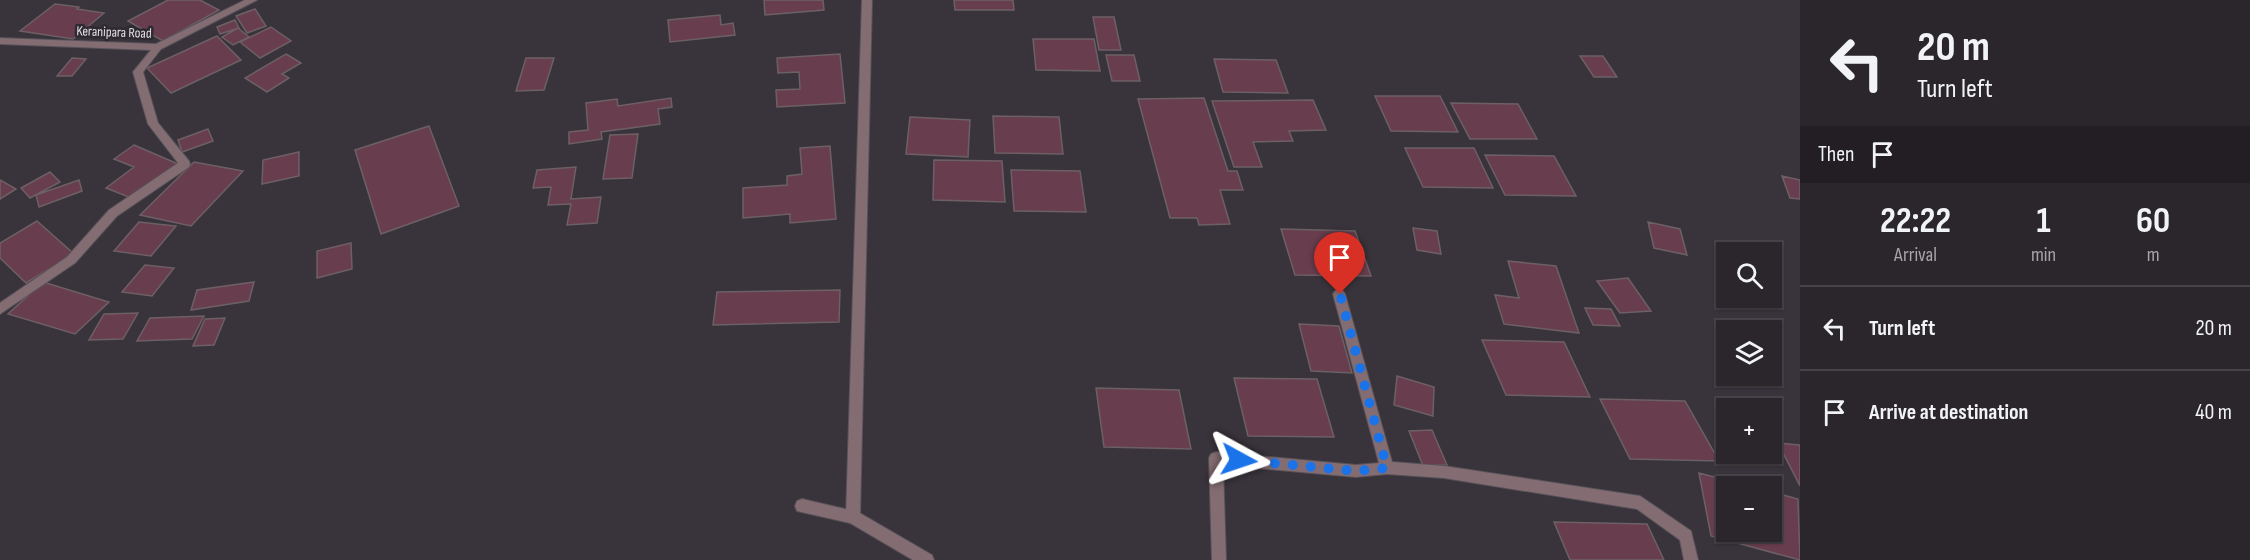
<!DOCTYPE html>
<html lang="en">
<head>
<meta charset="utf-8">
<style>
	:root { --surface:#2b262c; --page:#373238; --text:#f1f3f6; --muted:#a6a5a9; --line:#474348 }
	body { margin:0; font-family:"Sofia Sans Condensed",sans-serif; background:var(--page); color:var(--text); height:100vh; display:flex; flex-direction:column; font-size:22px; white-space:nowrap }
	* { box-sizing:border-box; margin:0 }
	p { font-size:20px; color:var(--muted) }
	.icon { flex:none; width:33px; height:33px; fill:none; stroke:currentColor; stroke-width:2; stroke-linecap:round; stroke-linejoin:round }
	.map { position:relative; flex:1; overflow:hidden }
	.drawer { display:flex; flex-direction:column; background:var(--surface); width:450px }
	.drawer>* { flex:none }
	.guide { background:#2b262c; color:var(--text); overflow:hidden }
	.tools { position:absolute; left:1716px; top:242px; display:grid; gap:12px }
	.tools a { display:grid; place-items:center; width:66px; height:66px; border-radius:0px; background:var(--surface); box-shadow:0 2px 4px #0004,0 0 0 2px var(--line); font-size:30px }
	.pin { position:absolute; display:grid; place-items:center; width:51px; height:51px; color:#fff; margin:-62px -26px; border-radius:50% 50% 50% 0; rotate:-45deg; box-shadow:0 0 6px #0007 }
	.pin .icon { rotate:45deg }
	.me { position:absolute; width:66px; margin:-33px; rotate:95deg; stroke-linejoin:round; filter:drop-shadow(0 0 4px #0008) }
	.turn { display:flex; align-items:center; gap:21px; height:126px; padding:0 18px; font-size:27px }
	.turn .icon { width:78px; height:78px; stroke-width:2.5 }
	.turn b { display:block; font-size:42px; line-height:51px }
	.then { display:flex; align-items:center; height:57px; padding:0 18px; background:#0003; gap:12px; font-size:22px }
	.eta { display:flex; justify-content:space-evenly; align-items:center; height:102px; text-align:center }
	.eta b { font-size:36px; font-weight:700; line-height:42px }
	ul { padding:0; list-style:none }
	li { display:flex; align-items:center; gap:18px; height:84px; padding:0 18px; border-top:2px solid var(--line) }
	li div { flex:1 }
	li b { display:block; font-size:22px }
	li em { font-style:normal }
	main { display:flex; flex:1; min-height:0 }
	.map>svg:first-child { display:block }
</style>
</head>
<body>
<main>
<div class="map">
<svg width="1800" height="560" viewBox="0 0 1800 560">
	<rect width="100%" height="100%" fill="#39333b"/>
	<!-- building -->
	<path fill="#683e4e" stroke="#6c6064" stroke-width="1.5" d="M 168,0 L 200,0 L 219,10 L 163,41 L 128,21 Z
		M 764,0 L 823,0 L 824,10 L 765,15 Z
		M 954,0 L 1013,0 L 1014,10 L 955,10 Z
		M 55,4 L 79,7 L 77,9 L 104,13 L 73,39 L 20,31 Z
		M 255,9 L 266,26 L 247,33 L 236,16 Z
		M 720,15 L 721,25 L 733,23 L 735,35 L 670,42 L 668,20 Z
		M 1093,17 L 1114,17 L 1121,50 L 1099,50 Z
		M 235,20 L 239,28 L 220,34 L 217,27 Z
		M 271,27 L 291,41 L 260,58 L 240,42 Z
		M 238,28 L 249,37 L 233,45 L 222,37 Z
		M 217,36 L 241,60 L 171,93 L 147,68 Z
		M 1033,39 L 1094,39 L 1100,71 L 1036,70 Z
		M 286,54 L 301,63 L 282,74 L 289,78 L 267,92 L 245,78 Z
		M 840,54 L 845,103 L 777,107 L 776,90 L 800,89 L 799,72 L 778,73 L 777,58 Z
		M 1106,55 L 1134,55 L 1140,81 L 1112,81 Z
		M 1580,56 L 1603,56 L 1617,77 L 1594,77 Z
		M 72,58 L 86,59 L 72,76 L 57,76 Z
		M 526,58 L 554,58 L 544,90 L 516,91 Z
		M 1214,59 L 1276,60 L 1288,93 L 1223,92 Z
		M 1375,96 L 1440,96 L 1458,132 L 1391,131 Z
		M 671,98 L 672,107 L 658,109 L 660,124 L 601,132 L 602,139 L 569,144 L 569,132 L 588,130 L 586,103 L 617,99 L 618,106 Z
		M 1204,98 L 1228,171 L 1237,171 L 1243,190 L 1220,190 L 1230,224 L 1199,225 L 1197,218 L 1170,218 L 1138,99 Z
		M 1313,100 L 1326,130 L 1289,131 L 1293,141 L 1253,142 L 1262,167 L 1234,167 L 1212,101 Z
		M 1451,103 L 1518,104 L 1537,139 L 1470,139 Z
		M 993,116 L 1059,117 L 1063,154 L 995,153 Z
		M 910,117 L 970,120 L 968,157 L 906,154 Z
		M 429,126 L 459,206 L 381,234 L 355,150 Z
		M 208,129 L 213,141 L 182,152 L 178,140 Z
		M 638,134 L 632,178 L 603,179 L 610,135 Z
		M 134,145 L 178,164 L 131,198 L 106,188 L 134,167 L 114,159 Z
		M 830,146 L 836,219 L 790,223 L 790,214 L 743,218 L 743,188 L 787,185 L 787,176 L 802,174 L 800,148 Z
		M 1405,148 L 1474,148 L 1493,188 L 1423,187 Z
		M 299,152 L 299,176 L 262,184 L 263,160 Z
		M 1485,155 L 1554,156 L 1576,196 L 1505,195 Z
		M 934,160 L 1002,161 L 1005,202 L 933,200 Z
		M 194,162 L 243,171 L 191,226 L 140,215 Z
		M 576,167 L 571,199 L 601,197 L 597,223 L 567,225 L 571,204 L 548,205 L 551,187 L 533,188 L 537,170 Z
		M 1011,170 L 1080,171 L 1086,212 L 1014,211 Z
		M 50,172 L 60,182 L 30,198 L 21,188 Z
		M 1782,176 L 1800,180 L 1800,199 L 1790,198 Z
		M 0,180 L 16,189 L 0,199 Z
		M 79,180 L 82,191 L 39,207 L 36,195 Z
		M 37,221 L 74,254 L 26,283 L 0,258 L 0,243 Z
		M 139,222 L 176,226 L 151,256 L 114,251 Z
		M 1648,222 L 1680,229 L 1687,255 L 1654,248 Z
		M 1413,228 L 1437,231 L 1441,254 L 1417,250 Z
		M 1281,229 L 1355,231 L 1371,276 L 1295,275 Z
		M 351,243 L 352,269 L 317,278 L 317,251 Z
		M 1508,261 L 1556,266 L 1579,333 L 1504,324 L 1495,295 L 1519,298 Z
		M 145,265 L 174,268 L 152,296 L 122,292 Z
		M 1628,278 L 1651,311 L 1620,313 L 1597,281 Z
		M 43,282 L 109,302 L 75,334 L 8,314 Z
		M 254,282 L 249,301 L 191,310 L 197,290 Z
		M 840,290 L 839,322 L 713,325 L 717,292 Z
		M 1585,308 L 1611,309 L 1620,326 L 1593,325 Z
		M 138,313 L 123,339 L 89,340 L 104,314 Z
		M 204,316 L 192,339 L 137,341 L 150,318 Z
		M 225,318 L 214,345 L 193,346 L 205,319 Z
		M 1299,324 L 1339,326 L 1352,373 L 1311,371 Z
		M 1482,340 L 1564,342 L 1590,397 L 1506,395 Z
		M 1397,376 L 1434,387 L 1433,416 L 1394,405 Z
		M 1234,378 L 1317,379 L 1334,437 L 1248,436 Z
		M 1096,388 L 1179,390 L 1191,449 L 1104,447 Z
		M 1600,399 L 1685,401 L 1719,461 L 1630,459 Z
		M 1432,430 L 1447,465 L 1423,466 L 1409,431 Z
		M 1778,443 L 1800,445 L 1800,486 Z
		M 1699,473 L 1749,486 L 1726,486 L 1726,531 L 1772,531 L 1772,492 L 1798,499 L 1800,560 L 1711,536 Z
		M 1554,522 L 1647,524 L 1664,560 L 1570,560 Z"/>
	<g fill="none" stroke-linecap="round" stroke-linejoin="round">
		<!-- lane casing -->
		<g stroke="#575259" stroke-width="2">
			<path id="lane" d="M 1339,289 L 1343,291 L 1345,294 L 1392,462 L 1444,466 L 1640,496 L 1691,531 L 1698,560 L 1684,560 L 1680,540 L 1637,509 L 1444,478 L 1387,474 L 1356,477 L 1223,465 L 1226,560 L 1212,560 L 1209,458 L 1211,454 L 1216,452 L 1356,465 L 1379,463 L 1333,294 L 1335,291 Z
				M 802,499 L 858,512 L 932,555 L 934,560 L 913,560 L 850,523 L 797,511 L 795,506 L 797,501 Z"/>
		</g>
		<!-- street casing -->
		<g stroke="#575259" stroke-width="2">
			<path id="street" d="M 245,0 L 257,0 L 161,49 L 143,72 L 158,123 L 189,161 L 190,164 L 189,167 L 117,216 L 75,263 L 0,314 L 0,303 L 67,257 L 109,210 L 178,163 L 148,124 L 133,72 L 151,50 L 0,44 L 0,38 L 156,44 Z
				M 862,0 L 872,0 L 860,517 L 858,522 L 853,524 L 848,522 L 846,517 Z"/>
		</g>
		<!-- lane -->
		<use href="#lane" fill="#836d72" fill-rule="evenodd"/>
		<!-- street -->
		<use href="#street" fill="#836d72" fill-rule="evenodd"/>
	</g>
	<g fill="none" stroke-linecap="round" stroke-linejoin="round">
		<!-- route -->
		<path stroke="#1a73e8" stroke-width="10" stroke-dasharray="0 18" d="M 1239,460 L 1356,471 L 1387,468 L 1340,294"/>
	</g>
	<g text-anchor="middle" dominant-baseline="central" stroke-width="5" stroke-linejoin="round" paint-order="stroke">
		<!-- far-street labels -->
		<g font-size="14" fill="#e1dde2" stroke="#2f2931">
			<text transform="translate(114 32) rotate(2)">Keranipara Road</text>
		</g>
	</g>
</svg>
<div class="tools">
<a><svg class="icon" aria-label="search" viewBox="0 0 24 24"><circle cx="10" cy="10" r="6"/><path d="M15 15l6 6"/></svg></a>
<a><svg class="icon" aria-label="layers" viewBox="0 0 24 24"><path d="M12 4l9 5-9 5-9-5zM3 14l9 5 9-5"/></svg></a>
<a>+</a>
<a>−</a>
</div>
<div class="pin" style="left:1340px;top:294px;background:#d93025"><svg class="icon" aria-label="arrive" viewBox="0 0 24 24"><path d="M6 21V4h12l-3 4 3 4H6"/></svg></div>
<svg class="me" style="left:1239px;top:460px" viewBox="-20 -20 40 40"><path d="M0-17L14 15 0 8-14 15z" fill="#1a73e8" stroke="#fff" stroke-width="4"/></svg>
</div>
<section class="drawer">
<div class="guide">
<div class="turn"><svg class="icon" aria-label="left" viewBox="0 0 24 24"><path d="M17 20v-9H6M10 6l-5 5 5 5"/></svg><div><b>20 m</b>Turn left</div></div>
<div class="then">Then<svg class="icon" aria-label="arrive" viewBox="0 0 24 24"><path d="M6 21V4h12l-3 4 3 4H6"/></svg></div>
</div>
<div class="eta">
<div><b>22:22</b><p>Arrival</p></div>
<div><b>1</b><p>min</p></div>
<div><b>60</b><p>m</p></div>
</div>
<ul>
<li><svg class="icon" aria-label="left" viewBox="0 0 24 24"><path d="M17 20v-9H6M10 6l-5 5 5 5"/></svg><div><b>Turn left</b></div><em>20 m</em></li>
<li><svg class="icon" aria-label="arrive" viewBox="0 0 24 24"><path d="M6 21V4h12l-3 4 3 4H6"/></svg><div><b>Arrive at destination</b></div><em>40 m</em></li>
</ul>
</section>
</main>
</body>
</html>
